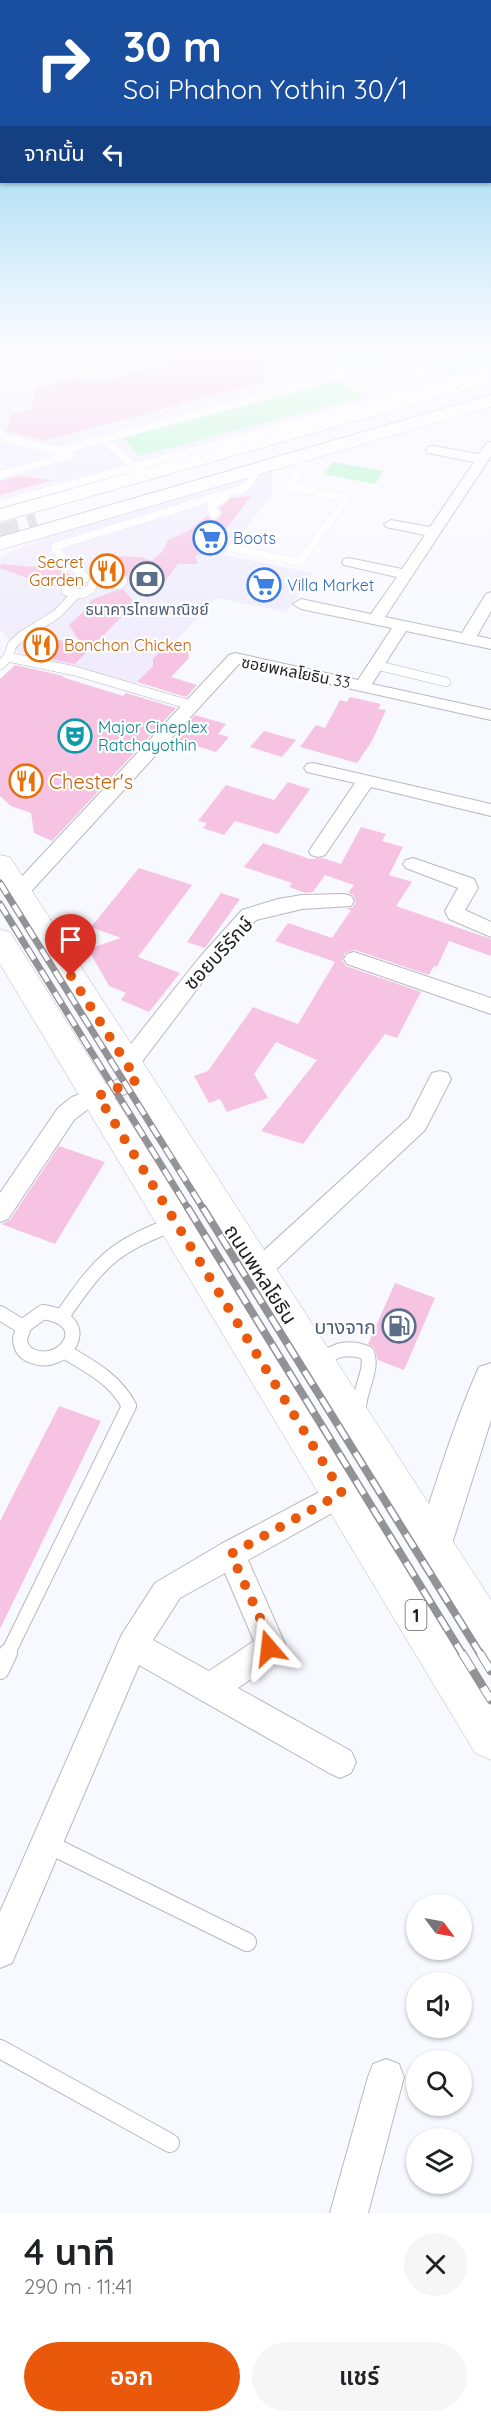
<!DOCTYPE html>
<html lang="th">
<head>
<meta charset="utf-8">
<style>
	:root { --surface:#fff; --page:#f6f6f6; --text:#202124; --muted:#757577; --accent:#ea580c }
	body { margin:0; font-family:Quicksand,"Noto Sans Thai",sans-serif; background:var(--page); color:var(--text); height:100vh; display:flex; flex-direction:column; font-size:22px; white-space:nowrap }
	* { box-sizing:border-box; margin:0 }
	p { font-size:20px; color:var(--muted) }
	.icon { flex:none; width:33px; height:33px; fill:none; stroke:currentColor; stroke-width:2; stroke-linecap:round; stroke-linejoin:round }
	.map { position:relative; height:2213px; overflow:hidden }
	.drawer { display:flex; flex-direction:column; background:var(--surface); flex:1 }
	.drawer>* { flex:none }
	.banner { position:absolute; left:0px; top:0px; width:492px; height:183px; box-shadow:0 2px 4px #0004; background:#1a4fa0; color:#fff; overflow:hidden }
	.needle { width:39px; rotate:122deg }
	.buttons { position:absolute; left:406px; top:1894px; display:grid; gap:12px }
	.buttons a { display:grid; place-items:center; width:66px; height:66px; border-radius:50%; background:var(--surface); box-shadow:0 2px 4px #0004; font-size:30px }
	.pin { position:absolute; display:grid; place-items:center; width:51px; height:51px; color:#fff; margin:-62px -26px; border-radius:50% 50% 50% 0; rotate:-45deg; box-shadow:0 0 6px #0007 }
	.pin .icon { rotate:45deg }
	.me { position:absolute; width:66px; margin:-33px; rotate:343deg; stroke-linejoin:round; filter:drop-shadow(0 0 4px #0008) }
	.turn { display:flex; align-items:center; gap:21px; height:126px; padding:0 24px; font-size:27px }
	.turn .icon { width:78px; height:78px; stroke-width:2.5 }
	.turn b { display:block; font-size:42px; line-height:51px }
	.then { display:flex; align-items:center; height:57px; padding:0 24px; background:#0003; gap:12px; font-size:22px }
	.round { display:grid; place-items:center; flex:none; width:63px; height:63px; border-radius:32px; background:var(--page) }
	.headline { display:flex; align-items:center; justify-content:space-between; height:102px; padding:0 24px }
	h1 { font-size:36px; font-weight:600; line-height:45px }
	.primary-button { display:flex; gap:12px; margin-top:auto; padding:12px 24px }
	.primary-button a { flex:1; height:69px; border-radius:36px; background:var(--accent); color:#fff; font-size:24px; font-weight:600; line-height:69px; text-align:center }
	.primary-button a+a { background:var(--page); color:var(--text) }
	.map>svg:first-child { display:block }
</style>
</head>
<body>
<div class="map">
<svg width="491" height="2213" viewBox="0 0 491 2213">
	<rect width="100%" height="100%" fill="#f8f8ff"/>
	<!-- commercial -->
	<path fill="#f0ecfd" d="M 29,350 L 491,350 L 491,373 L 0,510 L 0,468 L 5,466 L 0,465 L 0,375 Z
		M 272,469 L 272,495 L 224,555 L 313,573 L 287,612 L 216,598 L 133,687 L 19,653 L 0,629 L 0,557 L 51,534 Z"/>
	<!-- green -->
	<path fill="#b0f6c8" d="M 319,350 L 376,350 L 390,358 L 347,369 Z
		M 459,350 L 491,350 L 491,362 L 450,374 L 422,360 Z
		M 340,381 L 362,397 L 139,456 L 123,438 Z
		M 333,462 L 384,471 L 375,484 L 324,474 Z"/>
	<!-- building -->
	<path fill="#f6c3e3" d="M 171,350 L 262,350 L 265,381 L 44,441 L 7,431 L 10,414 L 32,409 L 35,388 L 76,378 L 95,383 L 171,363 Z
		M 20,476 L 53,480 L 0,495 L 0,481 Z
		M 251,496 L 210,550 L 195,556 L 198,564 L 178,564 L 164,583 L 156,586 L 130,582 L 128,577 L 121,573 L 115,577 L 107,572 L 101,576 L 93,569 L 104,559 L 116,556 L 141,557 L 151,561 L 162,552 L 168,540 L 188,531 L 208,515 L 212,521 L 218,519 L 222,513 L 219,508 L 231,498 Z
		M 1,564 L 58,569 L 73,575 L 63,579 L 58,586 L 48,586 L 0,568 Z
		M 124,590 L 135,603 L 75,664 L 25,654 L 26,642 L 41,636 L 82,645 L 69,625 L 86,609 L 91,600 L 114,591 Z
		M 175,646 L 188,650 L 189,658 L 171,677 L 197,685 L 186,697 L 137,682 L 153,666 L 153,659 L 161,650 Z
		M 15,665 L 64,676 L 62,677 L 123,696 L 126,693 L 176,708 L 52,841 L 34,833 L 31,813 L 11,806 L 0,796 L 0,679 Z
		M 350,697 L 381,704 L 378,709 L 386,710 L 372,741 L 357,763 L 300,747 L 316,725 L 325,728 L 340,700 L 347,702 Z
		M 195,715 L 226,724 L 218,734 L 229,737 L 216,752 L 174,739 Z
		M 264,731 L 296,740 L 282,757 L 250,747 Z
		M 288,782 L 310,789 L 278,834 L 235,821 L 224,835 L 203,828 L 207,823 L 198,821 L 226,785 L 274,800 Z
		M 361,827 L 386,834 L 382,841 L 403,847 L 389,875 L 412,882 L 396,906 L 491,939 L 491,956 L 449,941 L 437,967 L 434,966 L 429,975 L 355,950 L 345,953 L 342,960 L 346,966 L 421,992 L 397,1038 L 385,1034 L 303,1144 L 261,1131 L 317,1060 L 276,1042 L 254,1074 L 268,1098 L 227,1112 L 220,1099 L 209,1103 L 194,1076 L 208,1071 L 253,1007 L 298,1024 L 335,962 L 275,941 L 288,923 L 332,938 L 351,910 L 346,909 L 353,907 L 356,902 L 353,895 L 348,893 L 354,885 L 325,875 L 313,892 L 306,893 L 289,887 L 292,883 L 244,867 L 263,843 L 310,859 L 323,858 L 341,864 Z
		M 139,868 L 192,885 L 138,957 L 180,973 L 149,1012 L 121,1000 L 126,993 L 109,986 L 88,949 L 121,938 L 91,927 Z
		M 221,893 L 240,899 L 205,948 L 187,942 Z
		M 59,1146 L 105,1162 L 55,1244 L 1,1224 L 10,1220 Z
		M 395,1283 L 435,1298 L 404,1370 L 378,1360 L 374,1347 L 368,1344 Z
		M 59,1406 L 101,1421 L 0,1629 L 0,1521 Z"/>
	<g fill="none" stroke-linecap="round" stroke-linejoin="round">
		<!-- primary-tunnel -->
		<path stroke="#d8d7de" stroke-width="20" stroke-dasharray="20 10" stroke-linecap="butt" d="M 0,534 L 37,523"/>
		<!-- service-far3 casing -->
		<g stroke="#b9b8c0" stroke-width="8">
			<path id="service-far3" d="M 305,350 L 380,398 L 379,403
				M 383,350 L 441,385
				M 29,359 L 86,370 L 138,357 L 115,350
				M 0,387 L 40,350
				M 0,433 L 5,438 L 59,451 L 436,350
				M 103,439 L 138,470
				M 0,475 L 71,455
				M 0,504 L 491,369
				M 214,515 L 216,513 L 212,511 L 212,505 L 225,497
				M 231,548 L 299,562 L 345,501 L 343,498 L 291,487 L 290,483 L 302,469 L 295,457
				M 81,574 L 55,549 L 56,546 L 241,489 L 249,484 L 258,468"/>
		</g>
		<!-- service-far2 casing -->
		<g stroke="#b9b8c0" stroke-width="10">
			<path id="service-far2" d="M 80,573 L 85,578 L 68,584 L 66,591 L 82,594 L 91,589 L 93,583
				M 107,579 L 109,583 L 120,585 L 123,581 L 121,580
				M 8,657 L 75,671 L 190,705
				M 0,665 L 8,657 L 12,645 L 23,635 L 57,614 L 75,595
				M 376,665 L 446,682"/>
		</g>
		<!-- service-far1 casing -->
		<g stroke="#b9b8c0" stroke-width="16">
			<path id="service-far1" d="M 43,1312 C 98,1320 65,1370 32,1356 C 24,1353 20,1347 20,1338 L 25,1325 Z
				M 0,1313 L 23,1327
				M 63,1315 C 99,1263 113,1246 174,1224
				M 318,1362 C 335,1350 347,1345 367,1353 C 374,1370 357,1393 359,1412
				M 7,1655 L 129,1406 C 115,1379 89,1366 64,1351"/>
		</g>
		<!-- service casing -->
		<g stroke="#b9b8c0" stroke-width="20">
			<path id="service" d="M 0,1670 L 8,1653
				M 46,1843 L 247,1942
				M 0,2049 L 170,2143"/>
		</g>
		<!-- minor casing -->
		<g stroke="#b9b8c0" stroke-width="2">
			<path id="minor" d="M 491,442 L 491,456 L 385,617 L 462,633 L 486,594 L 491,592 L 491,611 L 477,636 L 491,639 L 491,649 L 406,631 L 372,684 L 491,710 L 491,720 L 239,664 L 26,897 L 19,899 L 12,897 L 9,892 L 12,887 L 229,655 L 235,653 L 358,680 L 392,628 L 301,609 L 293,604 L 301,599 L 371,614 L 397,577 L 344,565 L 342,562 L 344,559 L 349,558 L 402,569 L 425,535 L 386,527 L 384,524 L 391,520 L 430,527 L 474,462 L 428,453 L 426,450 L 428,447 L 433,446 L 479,454 L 486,443 Z
				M 313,763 L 491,804 L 491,816 L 371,787 L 325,855 L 318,857 L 311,855 L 309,851 L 355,783 L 307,772 L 304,768 L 307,764 Z
				M 413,858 L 474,879 L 478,888 L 465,910 L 491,922 L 491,937 L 449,919 L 445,911 L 458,888 L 406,868 L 403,864 L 406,860 Z
				M 344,894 L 351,896 L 354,901 L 351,906 L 302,909 L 256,920 L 213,968 L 135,1071 L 127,1073 L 119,1071 L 116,1065 L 119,1059 L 199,958 L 242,910 L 278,899 L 302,895 Z
				M 354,952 L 491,998 L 491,1014 L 347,964 L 344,959 L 347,954 Z
				M 440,1071 L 448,1073 L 451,1079 L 425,1130 L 267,1278 L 258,1282 L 249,1278 L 246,1271 L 249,1264 L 409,1118 L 432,1073 Z
				M 137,1072 L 145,1074 L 148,1080 L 145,1086 L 88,1109 L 74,1120 L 8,1219 L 0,1222 L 0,1193 L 58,1108 L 72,1097 Z
				M 342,1480 L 352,1484 L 356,1493 L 352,1502 L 248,1560 L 285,1644 L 280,1659 L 238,1688 L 351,1751 L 356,1762 L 351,1773 L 340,1778 L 329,1773 L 139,1665 L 12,1963 L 0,1968 L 0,1912 L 122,1634 L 155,1583 L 221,1544 ZM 225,1573 L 254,1641 L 209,1671 L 153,1640 L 180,1598 Z
				M 386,2059 L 399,2064 L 404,2077 L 368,2213 L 330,2213 L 368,2077 L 373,2064 Z"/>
		</g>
		<!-- tertiary casing -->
		<g stroke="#b9b8c0" stroke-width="2">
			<path id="tertiary" d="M 491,1363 L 491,1420 L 451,1547 L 446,1560 L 433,1565 L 420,1560 L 415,1547 C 435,1487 453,1425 479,1367 Z"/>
		</g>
		<!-- primary casing -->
		<g stroke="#b9b8c0" stroke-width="1">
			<path id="primary" d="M 491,372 L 491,383 L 0,522 L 0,509 Z
				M 491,395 L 491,407 L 0,550 L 0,537 Z
				M 0,855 L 10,857 L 491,1600 L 491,1661 L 476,1654 L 0,887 Z
				M 0,929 L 10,932 L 491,1695 L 491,1760 L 475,1753 L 0,964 Z"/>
		</g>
		<!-- service-far3 -->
		<use href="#service-far3" stroke="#fff" stroke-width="8"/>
		<!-- service-far2 -->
		<use href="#service-far2" stroke="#fff" stroke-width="9"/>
		<!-- service-far1 -->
		<use href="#service-far1" stroke="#fff" stroke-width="14"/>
		<!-- service -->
		<use href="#service" stroke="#fff" stroke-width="18"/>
		<!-- minor -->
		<use href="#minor" fill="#fff" fill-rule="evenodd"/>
		<!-- tertiary -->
		<use href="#tertiary" fill="#fff" fill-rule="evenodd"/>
		<!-- primary -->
		<use href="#primary" fill="#fff" fill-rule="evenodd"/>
		<!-- rail-far2 casing -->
		<g stroke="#929297" stroke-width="7">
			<path id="rail-far2" d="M 0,883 L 204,1210
				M 0,904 L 189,1210"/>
		</g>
		<!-- rail-far1 casing -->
		<g stroke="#929297" stroke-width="8">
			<path id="rail-far1" d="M 188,1208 L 463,1655
				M 203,1208 L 481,1655"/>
		</g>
		<!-- rail casing -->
		<g stroke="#929297" stroke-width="9">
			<path id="rail" d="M 462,1653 L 491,1700
				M 480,1653 L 491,1671"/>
		</g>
		<!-- rail-far2 -->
		<use href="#rail-far2" stroke="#fff" stroke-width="4.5" stroke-dasharray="13" stroke-linecap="butt"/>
		<!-- rail-far1 -->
		<use href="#rail-far1" stroke="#fff" stroke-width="5" stroke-dasharray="16" stroke-linecap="butt"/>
		<!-- rail -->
		<use href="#rail" stroke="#fff" stroke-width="7" stroke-dasharray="20" stroke-linecap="butt"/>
	</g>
	<!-- sky -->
	<linearGradient id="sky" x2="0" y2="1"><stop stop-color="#6ec5ec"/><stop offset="0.53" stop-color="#fcfcff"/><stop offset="1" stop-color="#fcfcff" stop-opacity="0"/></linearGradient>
	<rect width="491" height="659" fill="url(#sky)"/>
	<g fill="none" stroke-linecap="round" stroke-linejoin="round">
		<!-- route -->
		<path stroke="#ea580c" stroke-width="10" stroke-dasharray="0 18" d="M 71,976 L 137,1080 L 98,1096 L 342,1493 L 231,1554 L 270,1640 L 269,1648"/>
	</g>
	<!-- icons -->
	<defs>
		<g id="supermarket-ring" transform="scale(1.725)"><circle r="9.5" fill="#fff" stroke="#3f7fe0" stroke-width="1.5"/><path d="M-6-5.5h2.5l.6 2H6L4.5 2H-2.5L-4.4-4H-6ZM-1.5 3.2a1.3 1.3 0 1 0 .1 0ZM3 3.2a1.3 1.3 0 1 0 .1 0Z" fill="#3f7fe0"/></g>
		<g id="restaurant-ring" transform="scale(1.725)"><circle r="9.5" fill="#fff" stroke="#e8710a" stroke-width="1.5"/><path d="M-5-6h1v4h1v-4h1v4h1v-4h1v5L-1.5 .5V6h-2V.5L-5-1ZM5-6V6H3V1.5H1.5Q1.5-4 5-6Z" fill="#e8710a"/></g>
		<g id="bank-ring" transform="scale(1.725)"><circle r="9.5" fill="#fff" stroke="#5c6f8a" stroke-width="1.5"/><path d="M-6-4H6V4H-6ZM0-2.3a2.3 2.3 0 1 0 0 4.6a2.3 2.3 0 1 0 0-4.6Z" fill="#5c6f8a"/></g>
		<g id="theatre-ring" transform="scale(1.725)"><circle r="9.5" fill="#fff" stroke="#0f9aa8" stroke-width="1.5"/><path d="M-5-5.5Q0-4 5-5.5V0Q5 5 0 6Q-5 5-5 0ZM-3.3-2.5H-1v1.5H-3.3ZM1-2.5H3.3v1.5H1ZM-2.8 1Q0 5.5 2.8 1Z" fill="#0f9aa8"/></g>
		<g id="fuel-ring" transform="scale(1.725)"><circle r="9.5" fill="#fff" stroke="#5c6f8a" stroke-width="1.5"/><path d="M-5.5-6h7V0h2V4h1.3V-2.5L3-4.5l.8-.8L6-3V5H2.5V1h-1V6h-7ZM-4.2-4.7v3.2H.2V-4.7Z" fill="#5c6f8a"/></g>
	</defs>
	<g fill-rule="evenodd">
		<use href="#supermarket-ring" x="210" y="538"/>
		<use href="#restaurant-ring" x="107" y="571"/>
		<use href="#bank-ring" x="147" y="579"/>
		<use href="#supermarket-ring" x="264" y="585"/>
		<use href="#restaurant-ring" x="41" y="645"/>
		<use href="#theatre-ring" x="75" y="736"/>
		<use href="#restaurant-ring" x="26" y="781"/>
		<use href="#fuel-ring" x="399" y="1326"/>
	</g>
	<g text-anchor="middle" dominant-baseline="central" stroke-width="4.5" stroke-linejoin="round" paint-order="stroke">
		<!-- far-shop labels -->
		<g font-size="16" fill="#366cbe" stroke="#fff" text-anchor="start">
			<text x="233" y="538">Boots</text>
			<text x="287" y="585">Villa Market</text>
		</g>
		<!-- far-food labels -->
		<g font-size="16" fill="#c56008" stroke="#fff" text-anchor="end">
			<text x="84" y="562">Secret<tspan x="84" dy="18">Garden</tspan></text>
			<text x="64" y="645" text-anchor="start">Bonchon Chicken</text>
		</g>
		<!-- far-service labels -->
		<g font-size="16" fill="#4e5e75" stroke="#fff">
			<text x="147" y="609">ธนาคารไทยพาณิชย์</text>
		</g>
		<!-- far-street labels -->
		<g font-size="16" fill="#201f22" stroke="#fff">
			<text transform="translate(296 672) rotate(11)">ซอยพหลโยธิน 33</text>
		</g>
		<!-- far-culture labels -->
		<g font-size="16" fill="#0d838f" stroke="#fff" text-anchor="start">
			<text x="98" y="727">Major Cineplex<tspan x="98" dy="18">Ratchayothin</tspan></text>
		</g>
		<!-- shield labels -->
		<rect fill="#fff" stroke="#636264" stroke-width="1.5" x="405.5" y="1600" width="21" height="30" rx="4.5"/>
		<g font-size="18" font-weight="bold" fill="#201f22">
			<text x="416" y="1615">1</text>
		</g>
		<!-- food labels -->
		<g font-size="20" fill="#c56008" stroke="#fff" text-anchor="start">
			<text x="49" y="781">Chester's</text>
		</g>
		<!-- street labels -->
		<g font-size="20" fill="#201f22" stroke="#fff">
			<text transform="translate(218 953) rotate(-47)">ซอยบริรักษ์</text>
			<text transform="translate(261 1274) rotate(57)">ถนนพหลโยธิน</text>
		</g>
		<!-- service labels -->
		<g font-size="20" fill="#4e5e75" stroke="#fff" text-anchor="end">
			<text x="376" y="1326">บางจาก</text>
		</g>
	</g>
</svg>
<div class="buttons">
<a><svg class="needle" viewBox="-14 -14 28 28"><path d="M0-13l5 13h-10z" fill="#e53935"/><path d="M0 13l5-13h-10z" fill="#757577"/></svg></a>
<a><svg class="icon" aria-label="sound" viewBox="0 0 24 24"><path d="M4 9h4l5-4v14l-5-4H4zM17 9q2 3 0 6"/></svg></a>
<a><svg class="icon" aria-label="search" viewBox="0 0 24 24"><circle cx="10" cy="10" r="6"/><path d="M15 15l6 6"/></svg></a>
<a><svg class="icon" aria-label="layers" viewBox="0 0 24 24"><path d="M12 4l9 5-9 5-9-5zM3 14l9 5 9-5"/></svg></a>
</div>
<div class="pin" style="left:71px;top:976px;background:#d93025"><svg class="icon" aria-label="arrive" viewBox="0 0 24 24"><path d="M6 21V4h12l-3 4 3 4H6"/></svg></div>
<svg class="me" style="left:269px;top:1648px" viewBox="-20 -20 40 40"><path d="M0-17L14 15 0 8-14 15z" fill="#ea580c" stroke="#fff" stroke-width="4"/></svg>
<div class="banner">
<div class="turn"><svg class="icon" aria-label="right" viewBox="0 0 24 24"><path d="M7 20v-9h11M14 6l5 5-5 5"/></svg><div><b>30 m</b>Soi Phahon Yothin 30/1</div></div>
<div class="then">จากนั้น<svg class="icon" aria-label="left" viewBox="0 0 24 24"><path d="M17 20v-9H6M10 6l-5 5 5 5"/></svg></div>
</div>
</div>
<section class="drawer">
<div class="headline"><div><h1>4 นาที</h1><p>290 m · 11:41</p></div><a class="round"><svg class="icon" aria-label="close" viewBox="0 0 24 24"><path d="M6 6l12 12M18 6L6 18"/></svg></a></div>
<div class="primary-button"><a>ออก</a><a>แชร์</a></div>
</section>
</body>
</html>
